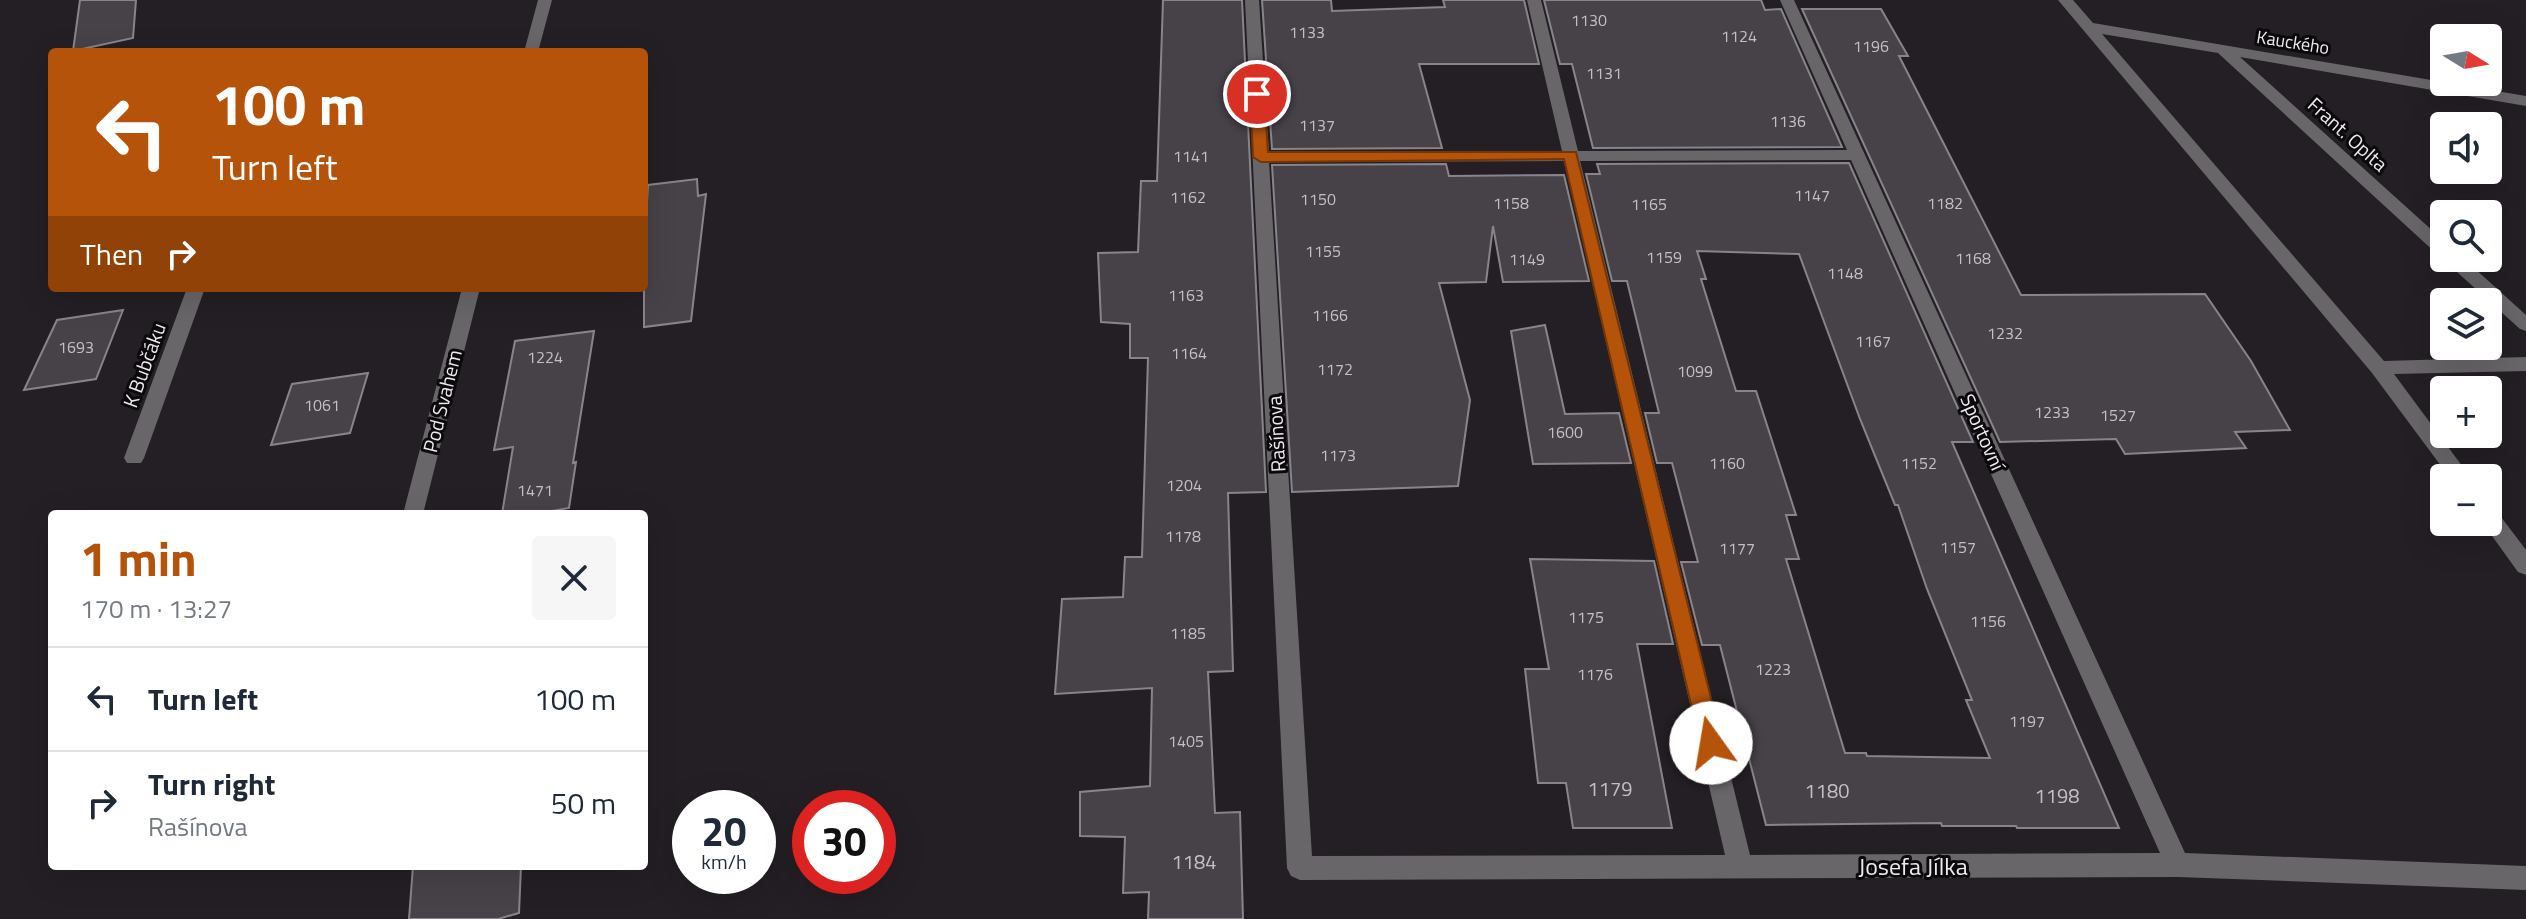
<!DOCTYPE html>
<html lang="en">
<head>
<meta charset="utf-8">
<style>
	:root { --surface:#fff; --page:#f6f6f7; --text:#1f2937; --muted:#747a83; --line:#e0e1e3; --accent:#b45309 }
	body { margin:0; font-family:"Titillium Web",sans-serif; background:var(--page); color:var(--text); height:100vh; display:flex; flex-direction:column; font-size:30px; white-space:nowrap }
	* { box-sizing:border-box; margin:0 }
	p { font-size:26px; color:var(--muted) }
	.icon { flex:none; width:44px; height:44px; fill:none; stroke:currentColor; stroke-width:2; stroke-linecap:round; stroke-linejoin:round }
	.map { position:relative; flex:1; overflow:hidden }
	.details { position:absolute; left:48px; top:510px; width:600px; height:360px; display:flex; flex-direction:column; background:var(--surface); border-radius:8px; box-shadow:0 8px 32px #0002 }
	.details>* { flex:none }
	.top-card { position:absolute; left:48px; top:48px; width:600px; height:244px; border-radius:8px; box-shadow:0 8px 32px #0002; background:#b45309; color:#fff; overflow:hidden }
	.needle { width:52px; rotate:101deg }
	.buttons { position:absolute; left:2430px; top:24px; display:grid; gap:16px }
	.buttons a { display:grid; place-items:center; width:72px; height:72px; border-radius:8px; background:var(--surface); box-shadow:0 8px 32px #0002; font-size:40px }
	.speed { position:absolute; left:672px; top:790px; display:flex; gap:16px; font-size:40px; font-weight:700; text-align:center }
	.speed>* { display:grid; place-content:center; width:104px; height:104px; border-radius:50%; background:var(--surface); box-shadow:0 8px 32px #0002; line-height:1 }
	.speed small { font-size:20px; font-weight:400 }
	.speed .limit { border:12px solid #d22; background:#fff; color:#111 }
	.pin { position:absolute; display:grid; place-items:center; width:68px; height:68px; color:#fff; margin:-34px; border:4px solid #fff; border-radius:50%; box-shadow:0 2px 8px #0007 }
	.me { position:absolute; width:88px; margin:-44px; rotate:347deg; stroke-linejoin:round; filter:drop-shadow(0 0 6px #0008) }
	.turn { display:flex; align-items:center; gap:28px; height:168px; padding:0 32px; font-size:36px }
	.turn .icon { width:104px; height:104px; stroke-width:2.5 }
	.turn b { display:block; font-size:56px; line-height:68px }
	.then { display:flex; align-items:center; height:76px; padding:0 32px; background:#0003; gap:16px; font-size:30px }
	.round { display:grid; place-items:center; flex:none; width:84px; height:84px; border-radius:8px; background:var(--page) }
	.headline { display:flex; align-items:center; justify-content:space-between; height:136px; padding:0 32px }
	h1 { font-size:48px; font-weight:700; line-height:60px; color:var(--accent) }
	ul { padding:0; list-style:none }
	li { display:flex; align-items:center; gap:24px; height:104px; padding:0 32px; border-top:2px solid var(--line) }
	li div { flex:1 }
	li b { display:block; font-size:30px }
	li em { font-style:normal }
	.map>svg:first-child { display:block }
</style>
</head>
<body>
<div class="map">
<svg width="2526" height="919" viewBox="0 0 2526 919">
	<rect width="100%" height="100%" fill="#231f24"/>
	<!-- building -->
	<path fill="#464248" stroke="#89848b" stroke-width="2" fill-rule="evenodd" d="M 80,0 L 136,0 L 133,38 L 73,51 Z
		M 1163,0 L 1242,0 L 1266,492 L 1228,493 L 1233,671 L 1208,672 L 1215,813 L 1240,812 L 1243,919 L 1148,919 L 1149,892 L 1123,893 L 1125,837 L 1080,836 L 1080,792 L 1150,786 L 1152,688 L 1055,694 L 1062,599 L 1123,597 L 1125,557 L 1142,557 L 1148,358 L 1130,358 L 1130,324 L 1101,322 L 1098,253 L 1138,252 L 1141,181 L 1157,181 Z
		M 1262,0 L 1331,0 L 1332,11 L 1445,7 L 1443,0 L 1524,0 L 1539,64 L 1419,64 L 1442,148 L 1272,149 Z
		M 1544,0 L 1761,0 L 1765,10 L 1781,9 L 1842,147 L 1593,148 L 1572,64 L 1560,64 Z
		M 1802,9 L 1881,9 L 1908,56 L 1899,56 L 2021,295 L 2205,294 L 2251,361 L 2290,430 L 2235,432 L 2246,448 L 2125,454 L 2116,439 L 2000,442 Z
		M 1849,163 L 1973,442 L 1952,442 L 2119,828 L 2017,828 L 2016,826 L 1942,826 L 1941,823 L 1766,825 L 1720,645 L 1702,645 L 1681,562 L 1698,562 L 1672,463 L 1657,463 L 1645,413 L 1659,413 L 1627,281 L 1612,281 L 1586,174 L 1600,174 L 1597,164 ZM 1697,251 L 1799,254 L 1860,419 L 1895,505 L 1898,505 L 1927,589 L 1972,700 L 1966,700 L 1990,758 L 1867,756 L 1866,753 L 1845,753 L 1786,559 L 1799,559 L 1786,515 L 1796,515 L 1756,391 L 1736,391 L 1701,279 L 1706,279 Z
		M 1446,164 L 1449,176 L 1564,175 L 1589,281 L 1503,282 L 1493,226 L 1486,282 L 1439,283 L 1470,400 L 1458,486 L 1292,492 L 1272,165 Z
		M 697,179 L 698,196 L 706,194 L 691,321 L 644,327 L 644,251 L 648,185 Z
		M 123,310 L 96,379 L 24,390 L 57,320 Z
		M 1545,325 L 1565,414 L 1619,413 L 1631,463 L 1533,464 L 1511,331 Z
		M 594,331 L 573,463 L 576,462 L 569,508 L 535,514 L 502,514 L 513,447 L 494,450 L 515,341 Z
		M 368,373 L 350,433 L 271,445 L 292,384 Z
		M 1530,559 L 1654,561 L 1673,644 L 1637,644 L 1672,828 L 1573,828 L 1566,783 L 1538,783 L 1525,669 L 1549,669 Z
		M 413,866 L 521,866 L 519,913 L 498,919 L 409,919 Z"/>
	<g fill="none" stroke-linecap="round" stroke-linejoin="round">
		<!-- street -->
		<path fill="#696669" fill-rule="evenodd" d="M 538,0 L 552,0 L 538,52 L 524,52 Z
			M 1245,0 L 1259,0 L 1269,152 L 1562,151 L 1527,0 L 1541,0 L 1578,151 L 1847,150 L 1780,0 L 1794,0 L 2185,853 L 2526,866 L 2526,890 L 2178,877 L 1300,880 L 1291,876 L 1287,868 ZM 1851,160 L 2160,853 L 1750,855 L 1580,161 ZM 1564,161 L 1725,855 L 1312,856 L 1269,162 Z
			M 2058,0 L 2073,0 L 2093,23 L 2526,96 L 2526,106 L 2240,57 L 2444,241 L 2444,257 L 2438,255 L 2218,53 L 2102,34 L 2384,361 L 2526,357 L 2526,371 L 2394,374 L 2471,478 L 2450,478 L 2372,373 Z
			M 2444,257 L 2463,258 L 2526,315 L 2526,331 L 2520,329 L 2446,262 Z
			M 187,288 L 205,288 L 144,458 L 141,463 L 127,463 L 124,458 Z
			M 462,288 L 480,288 L 423,514 L 403,514 Z
			M 2488,507 L 2495,509 L 2526,550 L 2526,575 L 2518,572 L 2482,522 L 2488,522 Z"/>
	</g>
	<!-- route -->
	<path fill="#b45309" stroke="#753606" stroke-width="2" d="M 1257,90 L 1264,94 L 1268,152 L 1576,152 L 1722,743 L 1719,749 L 1711,752 L 1703,749 L 1700,743 L 1564,159 L 1261,162 L 1253,157 L 1250,94 Z"/>
	<g text-anchor="middle" dominant-baseline="central" stroke-width="6" stroke-linejoin="round" paint-order="stroke">
		<!-- number labels -->
		<g font-size="16" fill="#c3c0c4">
			<text x="1589" y="20">1130</text>
			<text x="1307" y="32">1133</text>
			<text x="1739" y="36">1124</text>
			<text x="1871" y="46">1196</text>
			<text x="1604" y="73">1131</text>
			<text x="1788" y="121">1136</text>
			<text x="1317" y="125">1137</text>
			<text x="1191" y="156">1141</text>
			<text x="1812" y="195">1147</text>
			<text x="1188" y="197">1162</text>
			<text x="1318" y="199">1150</text>
			<text x="1511" y="203">1158</text>
			<text x="1945" y="203">1182</text>
			<text x="1649" y="204">1165</text>
			<text x="1323" y="251">1155</text>
			<text x="1664" y="257">1159</text>
			<text x="1973" y="258">1168</text>
			<text x="1527" y="259">1149</text>
			<text x="1845" y="273">1148</text>
			<text x="1186" y="295">1163</text>
			<text x="1330" y="315">1166</text>
			<text x="2005" y="333">1232</text>
			<text x="1873" y="341">1167</text>
			<text x="76" y="347">1693</text>
			<text x="1189" y="353">1164</text>
			<text x="545" y="357">1224</text>
			<text x="1335" y="369">1172</text>
			<text x="1695" y="371">1099</text>
			<text x="322" y="405">1061</text>
			<text x="2052" y="412">1233</text>
			<text x="2118" y="415">1527</text>
			<text x="1565" y="432">1600</text>
			<text x="1338" y="455">1173</text>
			<text x="1727" y="463">1160</text>
			<text x="1919" y="463">1152</text>
			<text x="1184" y="485">1204</text>
			<text x="535" y="490">1471</text>
			<text x="1183" y="536">1178</text>
			<text x="1958" y="547">1157</text>
			<text x="1737" y="548">1177</text>
			<text x="1586" y="617">1175</text>
			<text x="1988" y="621">1156</text>
			<text x="1188" y="633">1185</text>
			<text x="1773" y="669">1223</text>
			<text x="1595" y="674">1176</text>
			<text x="2027" y="721">1197</text>
			<text x="1186" y="741">1405</text>
		</g>
		<!-- far-street labels -->
		<g font-size="18" fill="#edeaee" stroke="#0b090c">
			<text transform="translate(2293 42) rotate(9)">Kauckého</text>
		</g>
		<!-- street labels -->
		<g font-size="20" fill="#edeaee" stroke="#0b090c">
			<text transform="translate(2348 134) rotate(42)">Frant. Oplta</text>
			<text transform="translate(144 365) rotate(-70)">K Bubčáku</text>
			<text transform="translate(442 401) rotate(-76)">Pod Svahem</text>
			<text transform="translate(1983 432) rotate(66)">Sportovní</text>
			<text transform="translate(1276 434) rotate(-93)">Rašínova</text>
		</g>
		<!-- near-number labels -->
		<g font-size="20" fill="#c3c0c4">
			<text x="1610" y="788">1179</text>
			<text x="1827" y="790">1180</text>
			<text x="2057" y="795">1198</text>
			<text x="1194" y="861">1184</text>
		</g>
		<!-- near-street labels -->
		<g font-size="24" fill="#edeaee" stroke="#0b090c">
			<text x="1913" y="866">Josefa Jílka</text>
		</g>
	</g>
</svg>
<div class="buttons">
<a><svg class="needle" viewBox="-14 -14 28 28"><path d="M0-13l5 13h-10z" fill="#e53935"/><path d="M0 13l5-13h-10z" fill="#747a83"/></svg></a>
<a><svg class="icon" aria-label="sound" viewBox="0 0 24 24"><path d="M4 9h4l5-4v14l-5-4H4zM17 9q2 3 0 6"/></svg></a>
<a><svg class="icon" aria-label="search" viewBox="0 0 24 24"><circle cx="10" cy="10" r="6"/><path d="M15 15l6 6"/></svg></a>
<a><svg class="icon" aria-label="layers" viewBox="0 0 24 24"><path d="M12 4l9 5-9 5-9-5zM3 14l9 5 9-5"/></svg></a>
<a>+</a>
<a>−</a>
</div>
<div class="speed"><div>20<small>km/h</small></div><div class="limit">30</div></div>
<div class="pin" style="left:1257px;top:94px;background:#d93025"><svg class="icon" aria-label="arrive" viewBox="0 0 24 24"><path d="M6 21V4h12l-3 4 3 4H6"/></svg></div>
<svg class="me" style="left:1711px;top:743px" viewBox="-20 -20 40 40"><circle r="19" fill="#fff"/><path d="M0-13L10 11 0 6-10 11z" fill="#b45309"/></svg>
<div class="top-card">
<div class="turn"><svg class="icon" aria-label="left" viewBox="0 0 24 24"><path d="M17 20v-9H6M10 6l-5 5 5 5"/></svg><div><b>100 m</b>Turn left</div></div>
<div class="then">Then<svg class="icon" aria-label="right" viewBox="0 0 24 24"><path d="M7 20v-9h11M14 6l5 5-5 5"/></svg></div>
</div>
<section class="details">
<div class="headline"><div><h1>1 min</h1><p>170 m · 13:27</p></div><a class="round"><svg class="icon" aria-label="close" viewBox="0 0 24 24"><path d="M6 6l12 12M18 6L6 18"/></svg></a></div>
<ul>
<li><svg class="icon" aria-label="left" viewBox="0 0 24 24"><path d="M17 20v-9H6M10 6l-5 5 5 5"/></svg><div><b>Turn left</b></div><em>100 m</em></li>
<li><svg class="icon" aria-label="right" viewBox="0 0 24 24"><path d="M7 20v-9h11M14 6l5 5-5 5"/></svg><div><b>Turn right</b><p>Rašínova</p></div><em>50 m</em></li>
</ul>
</section>
</div>
</body>
</html>
